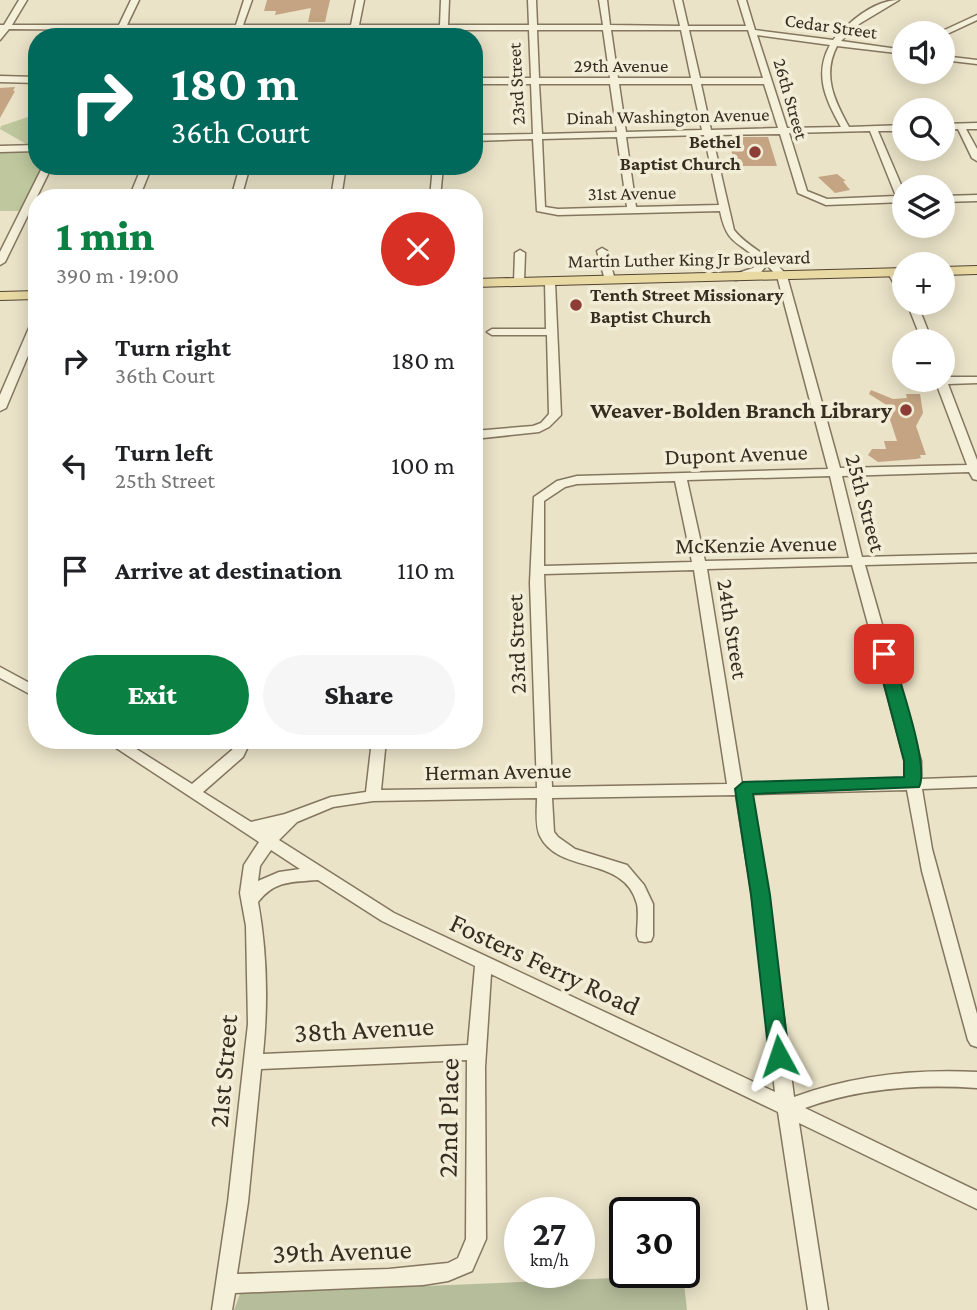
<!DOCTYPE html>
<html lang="en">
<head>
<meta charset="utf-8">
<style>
	:root { --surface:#fff; --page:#f6f6f6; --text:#202124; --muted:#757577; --accent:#0b8043 }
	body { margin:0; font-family:"Crimson Pro",serif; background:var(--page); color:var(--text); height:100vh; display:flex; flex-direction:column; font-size:26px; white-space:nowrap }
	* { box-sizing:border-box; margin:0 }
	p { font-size:23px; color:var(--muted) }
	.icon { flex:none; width:38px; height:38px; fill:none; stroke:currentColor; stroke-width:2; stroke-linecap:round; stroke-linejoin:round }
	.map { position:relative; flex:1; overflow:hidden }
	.panel { position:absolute; left:28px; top:189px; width:455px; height:560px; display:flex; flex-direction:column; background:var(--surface); border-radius:28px; box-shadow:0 4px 18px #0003 }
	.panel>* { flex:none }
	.guide { position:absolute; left:28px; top:28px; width:455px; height:147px; border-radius:28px; box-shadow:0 4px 18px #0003; background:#00695c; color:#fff; overflow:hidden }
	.tools { position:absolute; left:892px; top:21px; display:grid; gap:14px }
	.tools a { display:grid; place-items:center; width:63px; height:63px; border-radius:50%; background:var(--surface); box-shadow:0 4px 18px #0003; font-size:35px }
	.speed { position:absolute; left:504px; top:1197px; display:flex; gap:14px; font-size:35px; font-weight:700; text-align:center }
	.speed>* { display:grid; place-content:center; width:91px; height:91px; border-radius:50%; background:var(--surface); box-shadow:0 4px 18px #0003; line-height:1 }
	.speed small { font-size:18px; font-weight:400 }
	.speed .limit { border:4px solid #111; border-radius:10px; background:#fff; color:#111 }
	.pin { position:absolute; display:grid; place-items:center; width:60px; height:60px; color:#fff; margin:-30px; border-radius:14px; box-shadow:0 4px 10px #0006 }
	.me { position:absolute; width:77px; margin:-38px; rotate:355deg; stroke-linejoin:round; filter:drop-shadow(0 0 5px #0008) }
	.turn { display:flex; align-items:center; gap:24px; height:147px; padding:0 28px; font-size:32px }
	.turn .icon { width:91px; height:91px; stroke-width:2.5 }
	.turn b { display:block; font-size:49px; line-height:60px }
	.round { display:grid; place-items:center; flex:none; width:74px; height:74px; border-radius:37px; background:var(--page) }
	.head { display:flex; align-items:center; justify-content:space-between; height:119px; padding:0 28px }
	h1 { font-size:42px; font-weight:800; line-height:52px; color:var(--accent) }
	.primary-button { display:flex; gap:14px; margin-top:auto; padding:14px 28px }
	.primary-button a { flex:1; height:80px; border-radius:42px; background:var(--accent); color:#fff; font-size:28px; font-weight:800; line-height:80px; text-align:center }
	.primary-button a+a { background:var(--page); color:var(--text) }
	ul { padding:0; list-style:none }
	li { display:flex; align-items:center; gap:21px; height:105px; padding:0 28px }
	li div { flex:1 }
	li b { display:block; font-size:26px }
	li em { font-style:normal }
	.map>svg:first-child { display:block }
</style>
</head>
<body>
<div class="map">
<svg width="977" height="1310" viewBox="0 0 977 1310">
	<rect width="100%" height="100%" fill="#eae3c8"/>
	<!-- green -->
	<path fill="#bec79d" d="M 37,114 L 37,144 L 28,145 L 0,129 L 1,126 Z
		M 37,150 L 37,166 L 45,166 L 23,211 L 0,211 L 0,151 Z"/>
	<!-- cemetery -->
	<path fill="#b5bd9b" d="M 683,1275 L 687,1310 L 234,1310 L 240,1294 L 253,1289 L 426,1286 Z"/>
	<!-- building -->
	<path fill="#c4a482" d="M 267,0 L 330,0 L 325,22 L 308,22 L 311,8 L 275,15 L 276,11 L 264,11 Z
		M 15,87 L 13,91 L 15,91 L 0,118 L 0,88 Z
		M 731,137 L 768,137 L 777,166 L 736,166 L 731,150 L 734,150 Z
		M 837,174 L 846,181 L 843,181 L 850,190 L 835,193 L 818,177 Z
		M 871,390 L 893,399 L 907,398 L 906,394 L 920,394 L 923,413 L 916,426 L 926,455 L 920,455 L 921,458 L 916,459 L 878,462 L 868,455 L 872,449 L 886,449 L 884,441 L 897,441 L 885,404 L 869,394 Z"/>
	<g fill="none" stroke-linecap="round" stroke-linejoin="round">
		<!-- minor casing -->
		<g stroke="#84765f" stroke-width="3">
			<path id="minor" d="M 19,0 L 27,0 L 12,25 L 119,25 L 131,0 L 139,0 L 127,25 L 236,25 L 244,0 L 252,0 L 243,25 L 351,25 L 356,0 L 364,0 L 359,25 L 440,25 L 441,0 L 449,0 L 448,25 L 529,25 L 528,0 L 536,0 L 537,25 L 603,25 L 599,0 L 607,0 L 610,25 L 680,26 L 674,0 L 682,0 L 688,26 L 746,26 L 738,0 L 746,0 L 755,30 L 833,40 C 849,22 874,0 899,0 L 859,24 L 841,41 L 905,50 L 905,54 L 837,46 C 822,75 834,100 849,127 L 905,125 L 905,131 L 878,131 L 905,194 L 905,202 L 826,205 L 798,193 L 780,134 L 712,135 L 734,230 C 749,249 773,256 787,276 L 840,468 L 967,465 L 935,380 L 943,380 L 943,377 L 977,377 L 977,383 L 948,384 L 977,460 L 977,480 L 973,479 L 969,472 L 842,476 L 862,557 L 977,554 L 977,562 L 865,565 L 921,761 L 921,779 L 977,777 L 977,787 L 922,789 L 932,849 L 977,1014 L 977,1047 L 971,1045 L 968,1040 L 922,871 L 907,790 L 752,794 L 768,895 L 794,1097 C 854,1075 914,1069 977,1072 L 977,1088 C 919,1084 860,1088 805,1108 L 977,1191 L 977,1209 L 799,1123 L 828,1310 L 808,1310 L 778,1112 L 491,974 L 485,1067 L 486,1239 L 472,1271 L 448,1281 L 423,1285 L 235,1293 L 232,1310 L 212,1310 L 228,1202 L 248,1024 L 246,926 L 240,893 L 244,865 L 259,842 L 104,740 L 122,740 L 192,784 L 232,750 L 236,740 L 251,740 L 243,757 L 203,792 L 251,822 L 285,814 L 331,797 L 366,792 L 372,740 L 386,740 L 381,790 L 537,788 L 530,583 L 534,497 L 557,481 L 577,476 L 828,469 L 777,276 L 767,265 L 761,272 L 736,280 L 732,279 L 732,275 L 753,268 L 760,261 C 737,240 727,245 720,211 L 558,215 L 537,211 L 533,139 L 474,141 L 474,135 L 533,134 L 531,84 L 474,84 L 474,78 L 531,78 L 529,30 L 447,30 L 447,37 L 439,37 L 439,30 L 358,30 L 356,37 L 350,37 L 350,30 L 242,30 L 239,37 L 233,37 L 234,30 L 125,30 L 119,35 L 115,33 L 117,30 L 9,29 L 0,40 L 0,25 L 4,25 ZM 537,30 L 603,30 L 610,78 L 539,78 ZM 611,30 L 681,30 L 691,78 L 618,78 ZM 689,30 L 748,30 L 763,78 L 700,78 ZM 757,35 L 830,45 C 814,74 825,99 841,127 L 787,128 ZM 539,84 L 610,84 L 617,132 L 542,134 ZM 619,84 L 692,84 L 702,130 L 626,132 ZM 701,84 L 764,84 L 778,128 L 711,130 ZM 870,131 L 896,196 L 827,199 L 807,191 L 789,133 ZM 704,135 L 719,205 L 636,207 L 626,137 ZM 617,137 L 627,207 L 558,209 L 545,207 L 542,139 ZM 830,476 L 849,558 L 705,561 L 687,480 ZM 675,481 L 692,562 L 544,566 L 544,501 L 565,487 L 577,484 ZM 852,565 L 905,761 L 906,779 L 742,784 L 707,569 ZM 694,570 L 727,784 L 552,787 L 544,574 ZM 736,795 L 752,895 L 775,1092 L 394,913 L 279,840 L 297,822 L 333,807 L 373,801 L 537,798 C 537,809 535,826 540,836 C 559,875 625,855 637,904 C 639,913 637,926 637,936 L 639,941 L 645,942 L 651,941 L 653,936 L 653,904 L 644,885 L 627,865 L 575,849 L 558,837 L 554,832 L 552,798 ZM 271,850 L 300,869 L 279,872 L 258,881 L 260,866 ZM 318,880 L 382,921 L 475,966 L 468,1045 L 263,1054 C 268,1005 267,951 258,902 C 275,880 293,882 318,880 ZM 467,1060 L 466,1239 L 458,1258 L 448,1263 L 389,1269 L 237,1274 L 248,1202 L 261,1069 Z
				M 977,15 L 977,20 L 945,35 L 938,33 Z
				M 943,56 L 977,60 L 977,64 L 943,60 Z
				M 0,76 L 37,77 L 37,83 L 0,82 Z
				M 977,123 L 977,129 L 966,129 L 977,149 L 977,161 L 972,158 L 958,129 L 943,130 L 943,124 Z
				M 37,145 L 37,151 L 0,152 L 0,146 Z
				M 43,166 L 52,166 L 5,262 L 0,265 L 0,252 Z
				M 142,166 L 152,166 L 139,198 L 129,198 Z
				M 240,166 L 250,166 L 241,198 L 231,198 Z
				M 336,166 L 346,166 L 341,198 L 331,198 Z
				M 433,166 L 443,166 L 440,198 L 430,198 Z
				M 977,195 L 977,201 L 943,202 L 943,196 Z
				M 602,248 L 607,251 L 615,280 L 614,282 L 606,282 L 605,280 L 597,251 Z
				M 520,250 L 525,253 L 524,282 L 519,285 L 514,282 L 515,253 Z
				M 893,270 L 897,271 L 905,284 L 905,297 L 901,296 L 888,273 Z
				M 550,279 L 555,282 L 561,415 L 549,427 L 539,432 L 474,439 L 474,431 L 533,426 L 541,423 L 549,414 L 547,335 L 492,335 L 487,332 L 492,329 L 546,329 L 545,282 Z
				M 907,303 L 917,303 L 932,341 L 922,341 Z
				M 37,318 L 37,334 L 6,408 L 0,411 L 0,395 L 32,321 Z
				M 0,667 L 37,687 L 37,698 L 0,678 Z"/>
		</g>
		<!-- major casing -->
		<g stroke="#524432" stroke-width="2">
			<path id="major" d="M 977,266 L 977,274 L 943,275 L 943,267 Z
				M 905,268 L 905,276 L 474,287 L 474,279 Z
				M 37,291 L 37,299 L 0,300 L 0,292 Z"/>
		</g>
		<!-- minor -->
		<use href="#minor" fill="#f5f0da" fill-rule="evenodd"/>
		<!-- major -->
		<use href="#major" fill="#e9daa4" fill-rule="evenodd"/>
	</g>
	<!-- route -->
	<path fill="#0b8043" stroke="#07532c" stroke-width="2" d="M 884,649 L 892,654 C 899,680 930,767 919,787 L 753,794 L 770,895 L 789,1056 L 786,1062 L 779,1064 L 772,1062 L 769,1056 L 751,895 L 735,789 L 743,782 L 904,777 L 904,761 L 876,654 Z"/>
	<!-- markers -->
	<g fill="#8d3d35" stroke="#f2edd7" stroke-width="2.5">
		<circle cx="755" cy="152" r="7"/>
		<circle cx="576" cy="305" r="7"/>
		<circle cx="906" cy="410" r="7"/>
	</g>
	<g text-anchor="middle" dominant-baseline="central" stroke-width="7" stroke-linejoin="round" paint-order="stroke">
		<!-- far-street labels -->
		<g font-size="19" fill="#362d21" stroke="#f2edd7">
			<text transform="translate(831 26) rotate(8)">Cedar Street</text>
			<text x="621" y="65">29th Avenue</text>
			<text transform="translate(516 84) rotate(-93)">23rd Street</text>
			<text transform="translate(791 99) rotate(74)">26th Street</text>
			<text transform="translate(668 116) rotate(-1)">Dinah Washington Avenue</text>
			<text transform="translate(632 193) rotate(-1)">31st Avenue</text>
			<text transform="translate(689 259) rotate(-1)">Martin Luther King Jr Boulevard</text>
		</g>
		<!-- far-poi labels -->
		<g font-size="19" font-weight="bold" fill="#362d21" stroke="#f2edd7" text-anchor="end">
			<text x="741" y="141">Bethel<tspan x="741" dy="22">Baptist Church</tspan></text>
			<text x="590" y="294" text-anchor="start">Tenth Street Missionary<tspan x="590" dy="22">Baptist Church</tspan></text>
		</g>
		<!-- poi labels -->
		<g font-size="23" font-weight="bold" fill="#362d21" stroke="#f2edd7" text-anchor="end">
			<text x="892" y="410">Weaver-Bolden Branch Library</text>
		</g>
		<!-- street labels -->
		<g font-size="23" fill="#362d21" stroke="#f2edd7">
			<text transform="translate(736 454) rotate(-2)">Dupont Avenue</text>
			<text transform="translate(866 503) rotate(75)">25th Street</text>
			<text transform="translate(756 544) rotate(-1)">McKenzie Avenue</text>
			<text transform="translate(733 629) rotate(81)">24th Street</text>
			<text transform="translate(516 644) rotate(-92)">23rd Street</text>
			<text transform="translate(498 771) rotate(-1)">Herman Avenue</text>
		</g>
		<!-- near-street labels -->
		<g font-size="28" fill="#362d21" stroke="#f2edd7">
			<text transform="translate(545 964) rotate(25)">Fosters Ferry Road</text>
			<text transform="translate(364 1029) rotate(-3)">38th Avenue</text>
			<text transform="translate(223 1071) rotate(-85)">21st Street</text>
			<text transform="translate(448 1118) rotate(-89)">22nd Place</text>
			<text transform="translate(342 1251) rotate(-2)">39th Avenue</text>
		</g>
	</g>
</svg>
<div class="tools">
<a><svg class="icon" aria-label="sound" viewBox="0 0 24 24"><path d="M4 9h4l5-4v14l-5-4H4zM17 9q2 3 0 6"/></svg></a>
<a><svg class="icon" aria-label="search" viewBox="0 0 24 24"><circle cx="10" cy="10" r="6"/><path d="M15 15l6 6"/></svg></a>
<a><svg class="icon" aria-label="layers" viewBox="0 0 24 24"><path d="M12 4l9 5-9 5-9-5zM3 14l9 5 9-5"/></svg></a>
<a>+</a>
<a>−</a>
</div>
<div class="speed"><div>27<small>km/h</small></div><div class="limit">30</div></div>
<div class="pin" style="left:884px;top:654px;background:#d93025"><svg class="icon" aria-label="arrive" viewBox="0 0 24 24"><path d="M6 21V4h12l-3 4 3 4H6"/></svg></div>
<svg class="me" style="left:779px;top:1056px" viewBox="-20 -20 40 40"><path d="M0-17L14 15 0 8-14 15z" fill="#0b8043" stroke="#fff" stroke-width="4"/></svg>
<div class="guide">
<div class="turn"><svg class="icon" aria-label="right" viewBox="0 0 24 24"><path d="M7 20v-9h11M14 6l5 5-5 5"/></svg><div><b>180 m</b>36th Court</div></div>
</div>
<section class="panel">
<div class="head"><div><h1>1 min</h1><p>390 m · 19:00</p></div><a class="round" style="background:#d93025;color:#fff"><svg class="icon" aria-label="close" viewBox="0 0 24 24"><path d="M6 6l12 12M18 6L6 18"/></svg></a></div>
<ul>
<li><svg class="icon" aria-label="right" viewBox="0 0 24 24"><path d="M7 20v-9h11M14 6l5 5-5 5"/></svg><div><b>Turn right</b><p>36th Court</p></div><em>180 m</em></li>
<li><svg class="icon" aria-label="left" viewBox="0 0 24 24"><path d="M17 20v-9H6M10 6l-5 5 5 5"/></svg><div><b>Turn left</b><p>25th Street</p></div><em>100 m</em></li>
<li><svg class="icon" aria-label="arrive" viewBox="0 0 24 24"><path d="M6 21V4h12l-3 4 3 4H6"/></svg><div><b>Arrive at destination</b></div><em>110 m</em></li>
</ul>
<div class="primary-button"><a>Exit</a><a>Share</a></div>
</section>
</div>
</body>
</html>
